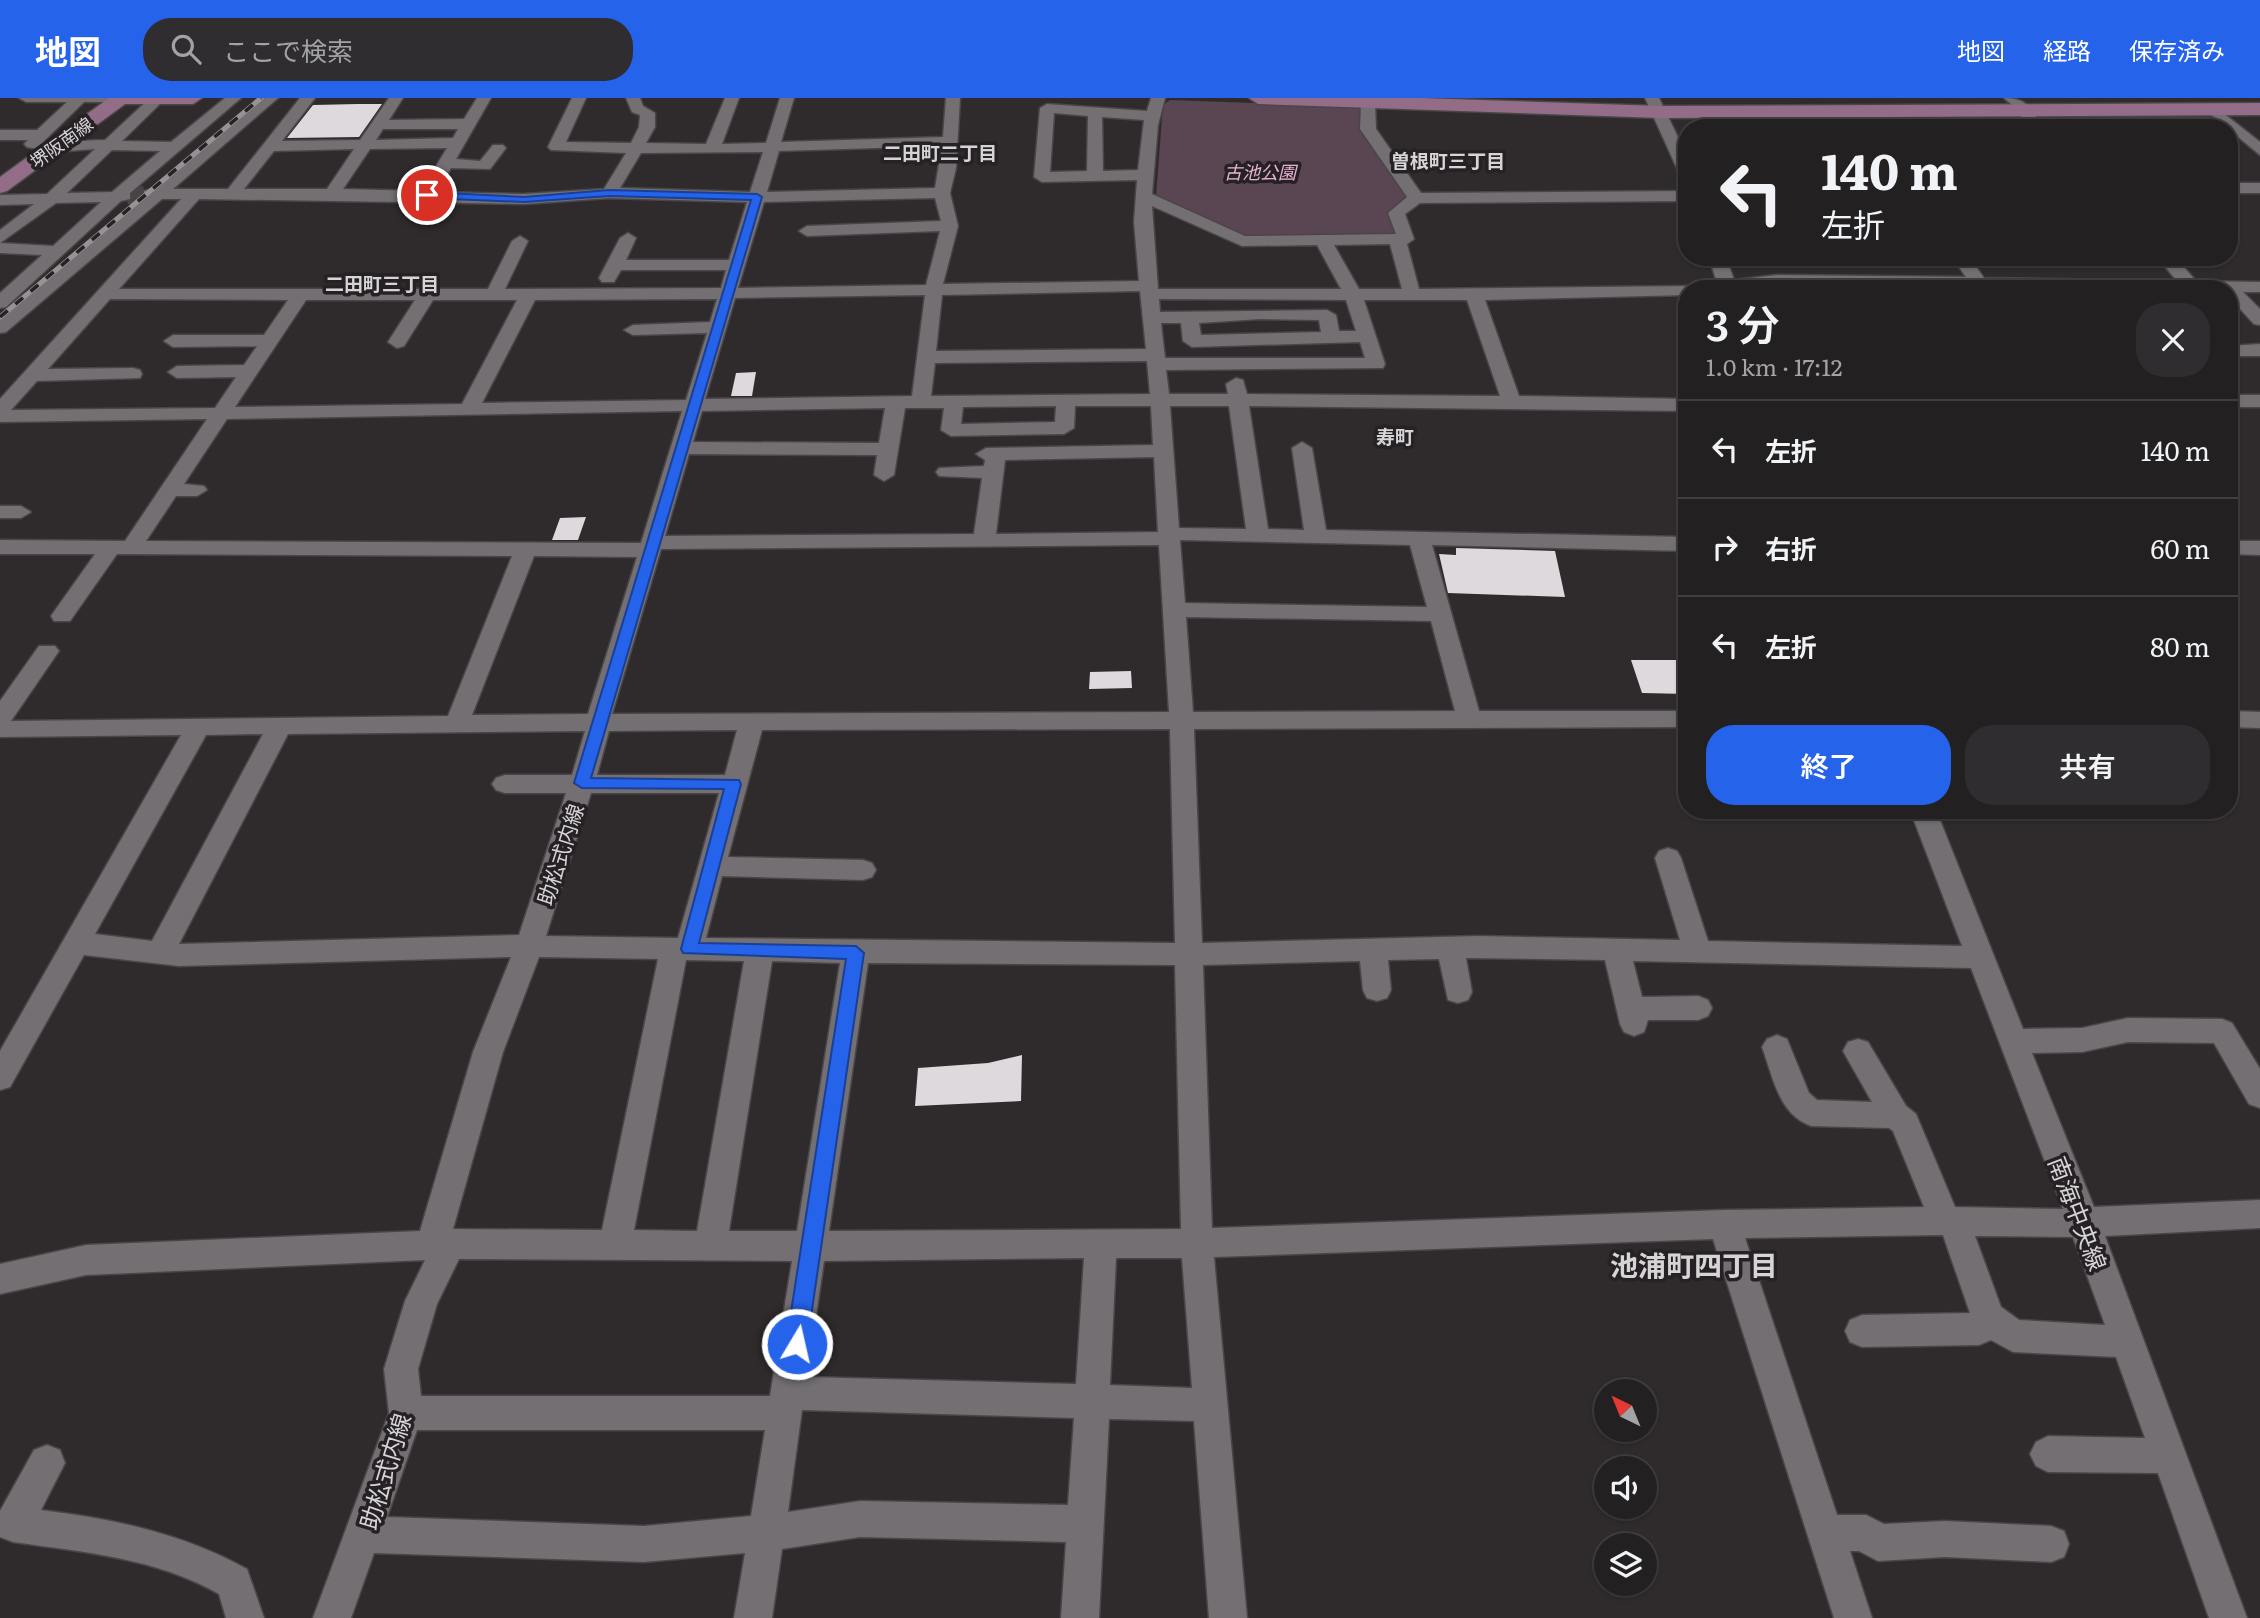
<!DOCTYPE html>
<html lang="ja">
<head>
<meta charset="utf-8">
<style>
	:root { --surface:#232022; --page:#2f2d2f; --text:#f1f3f6; --muted:#a3a3a5; --line:#403e40; --accent:#2563eb }
	body { margin:0; font-family:Literata,"Noto Sans JP",serif; background:var(--page); color:var(--text); height:100vh; display:flex; flex-direction:column; font-size:26px; white-space:nowrap }
	* { box-sizing:border-box; margin:0 }
	p { font-size:23px; color:var(--muted) }
	.icon { flex:none; width:38px; height:38px; fill:none; stroke:currentColor; stroke-width:2; stroke-linecap:round; stroke-linejoin:round }
	.map { position:relative; flex:1; overflow:hidden }
	.panel { position:absolute; left:1678px; top:182px; width:560px; height:539px; display:flex; flex-direction:column; background:var(--surface); border-radius:28px; box-shadow:0 2px 5px #0004,0 0 0 2px var(--line) }
	.panel>* { flex:none }
	.top-card { position:absolute; left:1678px; top:21px; width:560px; height:147px; border-radius:28px; box-shadow:0 2px 5px #0004,0 0 0 2px var(--line); background:#232022; color:var(--text); overflow:hidden }
	.needle { width:46px; rotate:317deg }
	.fabs { position:absolute; left:1594px; top:1281px; display:grid; gap:14px }
	.fabs a { display:grid; place-items:center; width:63px; height:63px; border-radius:50%; background:var(--surface); box-shadow:0 2px 5px #0004,0 0 0 2px var(--line); font-size:35px }
	.pin { position:absolute; display:grid; place-items:center; width:60px; height:60px; color:#fff; margin:-30px; border:4px solid #fff; border-radius:50%; box-shadow:0 2px 7px #0007 }
	.me { position:absolute; width:77px; margin:-38px; rotate:9deg; stroke-linejoin:round; filter:drop-shadow(0 0 5px #0008) }
	.turn { display:flex; align-items:center; gap:24px; height:147px; padding:0 28px; font-size:32px }
	.turn .icon { width:91px; height:91px; stroke-width:2.5 }
	.turn b { display:block; font-size:49px; line-height:60px }
	.round { display:grid; place-items:center; flex:none; width:74px; height:74px; border-radius:28px; background:var(--page) }
	.headline { display:flex; align-items:center; justify-content:space-between; height:119px; padding:0 28px }
	h1 { font-size:42px; font-weight:600; line-height:52px }
	.primary-button { display:flex; gap:14px; margin-top:auto; padding:14px 28px }
	.primary-button a { flex:1; height:80px; border-radius:28px; background:var(--accent); color:#fff; font-size:28px; font-weight:600; line-height:80px; text-align:center }
	.primary-button a+a { background:var(--page); color:var(--text) }
	ul { padding:0; list-style:none }
	li { display:flex; align-items:center; gap:21px; height:98px; padding:0 28px; border-top:2px solid var(--line) }
	li div { flex:1 }
	li b { display:block; font-size:26px }
	li em { font-style:normal }
	header { display:flex; align-items:center; gap:42px; box-sizing:border-box; height:98px; padding:0 35px; background:var(--accent); color:#fff }
	header strong { font-size:33px }
	nav { display:flex; gap:38px; margin-inline-start:auto; font-size:24px }
	.search { width:490px; height:63px; background:var(--page); display:flex; align-items:center; gap:18px; box-sizing:border-box; padding:0 24px; border-radius:28px; color:var(--muted); font-size:26px }
	.map>svg:first-child { display:block }
</style>
</head>
<body>
<header>
<strong>地図</strong>
<div class="search"><svg class="icon" aria-label="search" viewBox="0 0 24 24"><circle cx="10" cy="10" r="6"/><path d="M15 15l6 6"/></svg>ここで検索</div>
<nav><a>地図</a><a>経路</a><a>保存済み</a></nav>
</header>
<div class="map">
<svg width="2260" height="1520" viewBox="0 0 2260 1520">
	<rect width="100%" height="100%" fill="#2f2b2d"/>
	<!-- green -->
	<path fill="#5a4553" d="M 1170,2 L 1364,9 L 1408,97 L 1399,138 L 1246,140 L 1156,99 L 1163,7 Z"/>
	<!-- building -->
	<path fill="#ded9dc" d="M 358,6 L 382,6 L 359,39 L 287,40 L 313,7 Z
		M 756,274 L 752,298 L 731,298 L 736,275 Z
		M 586,419 L 578,442 L 552,442 L 560,420 Z
		M 1456,450 L 1555,453 L 1565,499 L 1448,495 L 1439,456 L 1456,457 Z
		M 1631,562 L 1687,562 L 1687,596 L 1642,595 Z
		M 1131,573 L 1132,590 L 1089,591 L 1090,574 Z
		M 1022,957 L 1021,1003 L 915,1008 L 918,970 L 988,965 Z"/>
	<g fill="none" stroke-linecap="round" stroke-linejoin="round">
		<!-- minor-tunnel -->
		<path stroke="#484446" stroke-width="17" stroke-dasharray="17 8" stroke-linecap="butt" d="M 127,98 L 150,96"/>
		<!-- minor casing -->
		<g stroke="#494648" stroke-width="3">
			<path id="minor" d="M 19,0 L 128,0 L 121,4 L 84,4 L 44,43 C 63,46 85,42 105,42 L 150,0 L 166,0 L 122,43 L 171,44 L 225,0 L 241,0 L 130,95 L 130,101 L 121,103 L 6,209 L 0,210 L 0,195 L 42,157 L 0,155 L 0,132 L 34,106 L 0,107 L 0,97 L 47,96 L 95,51 L 54,54 L 27,49 L 24,46 L 28,42 L 0,42 L 0,32 L 37,32 L 67,4 L 26,4 ZM 112,52 L 160,53 L 112,94 L 67,95 ZM 101,104 L 53,148 L 0,145 L 56,105 Z
				M 262,0 L 278,0 L 173,91 L 228,91 L 300,0 L 315,0 L 282,43 L 360,42 L 389,0 L 403,0 L 389,22 L 464,21 L 477,0 L 491,0 L 456,61 L 480,63 L 493,47 L 503,47 L 506,50 L 490,71 L 451,70 L 437,94 L 524,96 L 604,91 L 626,55 L 551,52 L 548,49 L 572,0 L 586,0 L 566,44 L 631,45 L 639,29 L 640,17 L 632,14 L 626,0 L 640,0 L 643,8 L 655,15 L 655,29 L 646,45 L 706,46 L 725,0 L 739,0 L 722,46 L 766,45 L 780,0 L 794,0 L 781,44 L 943,39 L 946,0 L 960,0 L 956,70 L 950,95 L 958,128 L 943,186 L 1139,183 L 1134,124 L 1137,82 L 1042,84 L 1034,79 L 1040,10 L 1047,6 L 1147,13 L 1151,0 L 1165,0 L 1158,27 L 1152,96 L 1245,138 L 1396,136 L 1388,115 L 1407,99 L 1360,31 L 1361,4 L 1366,0 L 1375,4 L 1376,31 L 1421,95 L 1687,93 L 1687,103 L 1420,105 L 1405,116 L 1414,141 L 1407,146 L 1419,191 L 1693,188 L 1695,191 L 1687,191 L 1687,197 L 1485,202 L 1519,298 L 1687,301 L 1687,313 L 1249,308 L 1268,431 L 1304,432 L 1292,350 L 1302,344 L 1312,350 L 1326,432 L 1687,439 L 1687,453 L 1432,447 L 1479,613 L 1687,613 L 1687,629 L 1194,631 L 1202,845 L 1478,838 L 1680,842 L 1655,760 L 1659,753 L 1668,750 L 1677,753 L 1681,760 L 1708,843 L 1962,848 L 1910,712 L 1936,712 L 2023,931 L 2082,930 L 2128,920 L 2222,921 L 2232,925 L 2260,971 L 2260,1010 L 2249,1006 L 2214,945 L 2128,944 L 2082,954 L 2032,955 L 2094,1109 L 2260,1102 L 2260,1130 L 2105,1138 L 2247,1520 L 2209,1520 L 2158,1375 L 2048,1374 L 2036,1368 L 2030,1356 L 2036,1344 L 2048,1338 L 2145,1340 L 2116,1259 L 2013,1254 L 1991,1242 L 1979,1247 L 1862,1249 L 1850,1244 L 1845,1233 L 1850,1222 L 1862,1217 L 1970,1215 L 1943,1137 L 1745,1140 L 1837,1417 L 1866,1417 L 1884,1426 L 1945,1423 L 2051,1428 L 2064,1433 L 2069,1446 L 2064,1459 L 2051,1464 L 1945,1459 L 1878,1463 L 1859,1453 L 1850,1453 L 1872,1520 L 1834,1520 L 1713,1141 L 1214,1159 L 1247,1520 L 1209,1520 L 1194,1323 L 1109,1321 L 1099,1520 L 1061,1520 L 1066,1444 L 860,1439 L 782,1451 L 772,1520 L 734,1520 L 745,1455 L 644,1464 L 374,1455 L 351,1520 L 313,1520 L 389,1315 L 384,1271 L 405,1203 L 425,1162 L 86,1177 L 0,1196 L 0,1166 L 86,1147 L 420,1133 L 473,954 L 511,859 L 179,868 L 84,857 L 10,989 L 0,992 L 0,953 L 181,637 L 0,639 L 0,603 L 39,548 L 55,548 L 59,553 L 11,623 L 448,618 L 512,458 L 117,456 L 70,523 L 54,523 L 51,518 L 95,456 L 0,456 L 0,442 L 125,443 L 207,321 L 0,324 L 0,301 L 181,101 L 162,101 L 6,234 L 0,235 L 0,221 L 144,99 L 144,93 L 154,91 ZM 1054,15 L 1088,18 L 1087,73 L 1050,74 ZM 1102,19 L 1144,22 L 1138,72 L 1103,73 ZM 383,31 L 458,31 L 453,40 L 376,42 ZM 942,48 L 935,90 L 767,94 L 779,53 ZM 447,50 L 421,93 L 343,91 L 370,51 ZM 354,51 L 327,91 L 244,91 L 274,53 ZM 763,54 L 750,94 L 620,90 L 641,55 ZM 609,100 L 747,104 L 729,162 L 626,162 L 636,140 L 628,135 L 620,140 L 599,180 L 602,184 L 614,184 L 621,172 L 726,172 L 721,190 L 505,191 L 528,143 L 520,138 L 512,143 L 488,191 L 119,191 L 199,101 L 524,106 ZM 935,100 L 941,123 L 807,128 L 799,133 L 807,138 L 940,133 L 926,187 L 738,190 L 764,104 ZM 1152,108 L 1242,148 L 1317,147 L 1341,191 L 1158,191 ZM 1390,146 L 1402,191 L 1359,191 L 1334,147 ZM 1140,193 L 1146,251 L 936,253 L 942,197 ZM 925,197 L 912,298 L 705,301 L 735,200 ZM 110,201 L 288,202 L 264,237 L 173,237 L 164,243 L 173,249 L 257,248 L 244,267 L 177,268 L 168,274 L 177,280 L 236,279 L 215,310 L 11,312 L 37,283 L 140,280 L 142,276 L 140,272 L 133,270 L 48,271 ZM 717,201 L 710,224 L 633,227 L 624,232 L 633,237 L 707,235 L 686,302 L 482,305 L 535,202 ZM 1159,201 L 1346,202 L 1356,233 L 1339,233 L 1336,217 L 1327,212 L 1160,214 ZM 306,202 L 415,202 L 388,244 L 397,250 L 404,248 L 433,202 L 517,202 L 462,306 L 235,309 ZM 1364,202 L 1467,202 L 1500,298 L 1247,296 L 1243,282 L 1236,280 L 1226,286 L 1228,296 L 1169,296 L 1166,272 L 1383,270 L 1385,266 ZM 1260,221 L 1319,222 L 1321,234 L 1201,237 L 1199,225 ZM 1161,225 L 1181,225 L 1183,243 L 1192,249 L 1360,244 L 1365,260 L 1165,260 ZM 1147,263 L 1150,296 L 931,298 L 935,265 ZM 1056,308 L 1055,324 L 961,326 L 963,309 ZM 1075,308 L 1151,308 L 1153,347 L 986,350 L 976,356 L 985,362 L 984,368 L 939,370 L 936,374 L 939,378 L 982,380 L 974,436 L 665,438 L 689,356 L 877,357 L 874,377 L 884,383 L 894,377 L 905,310 L 944,310 L 941,332 L 951,338 L 1064,336 L 1074,330 ZM 1170,308 L 1229,308 L 1246,431 L 1179,430 ZM 885,310 L 879,345 L 693,344 L 702,313 ZM 682,313 L 641,445 L 146,443 L 176,398 L 197,398 L 207,392 L 204,388 L 184,386 L 227,321 ZM 1154,359 L 1158,434 L 996,436 L 1005,362 ZM 1180,442 L 1410,447 L 1427,509 L 1185,505 ZM 1159,447 L 1169,614 L 612,616 L 661,451 ZM 534,458 L 637,459 L 588,616 L 472,617 ZM 1186,519 L 1431,523 L 1455,613 L 1193,614 ZM 1170,631 L 1175,845 L 706,840 L 722,778 L 863,782 L 872,779 L 876,772 L 872,765 L 863,762 L 728,759 L 762,632 ZM 737,632 L 725,677 L 597,677 L 609,633 ZM 585,633 L 572,677 L 505,677 L 496,680 L 492,686 L 496,692 L 505,695 L 566,695 L 519,837 L 179,846 L 288,636 ZM 263,636 L 152,843 L 95,836 L 206,637 ZM 591,695 L 719,695 L 678,840 L 546,838 ZM 539,859 L 658,861 L 602,1132 L 453,1131 L 503,954 ZM 1466,860 L 1605,862 L 1620,926 L 1624,934 L 1634,938 L 1644,934 L 1648,922 L 1698,922 L 1708,918 L 1712,910 L 1708,902 L 1698,898 L 1642,899 L 1633,863 L 1971,870 L 2063,1111 L 1955,1109 L 1916,1016 L 1906,1008 L 1868,944 L 1858,941 L 1848,944 L 1843,953 L 1872,1004 L 1817,1002 L 1809,995 L 1787,941 L 1777,937 L 1767,941 L 1762,949 C 1773,978 1778,1016 1811,1028 L 1889,1030 L 1893,1033 L 1924,1109 L 1724,1112 L 1212,1130 L 1203,867 L 1360,863 L 1363,892 L 1367,900 L 1377,903 L 1387,900 L 1391,892 L 1388,862 L 1439,861 L 1448,902 L 1458,905 L 1468,902 L 1472,894 ZM 686,862 L 744,863 L 697,1133 L 634,1132 ZM 772,863 L 840,865 L 797,1133 L 729,1133 ZM 868,865 L 1175,867 L 1181,1131 L 829,1133 ZM 1975,1138 L 2073,1139 L 2105,1227 L 2019,1222 L 2001,1209 ZM 1084,1160 L 1076,1286 L 807,1279 L 824,1163 ZM 1116,1160 L 1182,1160 L 1192,1290 L 1110,1287 ZM 459,1161 L 792,1163 L 770,1298 L 421,1298 L 418,1271 L 437,1206 ZM 802,1312 L 1074,1320 L 1068,1407 L 860,1403 L 788,1414 ZM 417,1332 L 765,1332 L 751,1418 L 644,1428 L 387,1419 Z
				M 1645,0 L 1659,0 L 1687,58 L 1687,80 L 1679,75 Z
				M 2004,0 C 2027,0 2032,10 2042,30 L 2027,30 L 2019,13 Z
				M 2213,7 L 2260,44 L 2260,57 L 2208,14 L 2206,11 Z
				M 1850,11 L 1872,30 L 1856,30 L 1843,15 Z
				M 2230,85 L 2260,85 L 2260,95 L 2230,95 Z
				M 1709,159 L 1726,159 L 1734,182 L 1777,177 L 1966,179 L 1952,159 L 1969,159 L 1984,180 L 2177,183 L 2157,159 L 2175,159 L 2196,183 L 2260,184 L 2260,194 L 2243,194 L 2260,211 L 2260,227 L 2254,226 L 2230,200 L 2230,191 L 1777,187 L 1700,191 L 1717,185 Z
				M 2260,246 L 2260,258 L 2230,258 L 2230,248 Z
				M 2230,297 L 2260,297 L 2260,309 L 2230,309 Z
				M 0,408 L 21,408 L 31,414 L 21,420 L 0,420 Z
				M 2230,443 L 2260,443 L 2260,457 L 2230,456 Z
				M 2230,613 L 2260,614 L 2260,630 L 2230,629 Z
				M 47,1347 L 60,1352 L 65,1365 L 41,1412 C 114,1421 182,1435 247,1471 L 264,1520 L 226,1520 L 219,1496 C 156,1460 84,1454 13,1444 L 0,1439 L 0,1413 L 34,1352 Z"/>
		</g>
		<!-- major casing -->
		<g stroke="#494648" stroke-width="3">
			<path id="major" d="M 109,0 L 202,0 L 193,6 L 125,6 L 7,93 L 0,95 L 0,79 Z
				M 1249,0 L 1420,0 L 1661,8 L 2260,5 L 2260,17 L 1661,20 L 1258,6 Z"/>
		</g>
		<!-- minor -->
		<use href="#minor" fill="#736f72" fill-rule="evenodd"/>
		<!-- major -->
		<use href="#major" fill="#936d87" fill-rule="evenodd"/>
		<!-- rail casing -->
		<g stroke="#979395" stroke-width="5">
			<path id="rail" d="M 0,219 L 261,0"/>
		</g>
		<!-- rail -->
		<use href="#rail" stroke="#252124" stroke-width="3.5" stroke-dasharray="10" stroke-linecap="butt"/>
	</g>
	<!-- route -->
	<path fill="#2563eb" stroke="#184099" stroke-width="2" d="M 609,92 L 757,96 L 762,99 L 591,680 L 739,682 L 741,686 L 699,845 L 856,848 L 864,855 L 807,1246 L 804,1253 L 797,1256 L 789,1253 L 786,1246 L 846,861 L 683,855 L 681,851 L 724,691 L 582,690 L 574,685 L 751,102 L 609,98 L 524,104 L 427,100 L 422,97 L 427,94 L 524,99 Z"/>
	<g text-anchor="middle" dominant-baseline="central" stroke-width="7" stroke-linejoin="round" paint-order="stroke">
		<!-- far-street labels -->
		<g font-size="18" fill="#d7d4d6" stroke="#252124">
			<text transform="translate(61 44) rotate(-36)">堺阪南線</text>
		</g>
		<!-- far-park labels -->
		<g font-size="18" font-style="italic" fill="#e9b2d5" stroke="#252124">
			<text x="1260" y="73">古池公園</text>
		</g>
		<!-- far-neighbourhood labels -->
		<g font-size="19" font-weight="bold" fill="#d7d4d6" stroke="#252124">
			<text x="940" y="54">二田町二丁目</text>
			<text x="1448" y="62">曽根町三丁目</text>
			<text x="382" y="185">二田町三丁目</text>
			<text x="1395" y="338">寿町</text>
		</g>
		<!-- street labels -->
		<g font-size="21" fill="#d7d4d6" stroke="#252124">
			<text transform="translate(559 756) rotate(-72)">助松式内線</text>
		</g>
		<!-- near-street labels -->
		<g font-size="24" fill="#d7d4d6" stroke="#252124">
			<text transform="translate(2079 1115) rotate(69)">南海中央線</text>
			<text transform="translate(384 1373) rotate(-73)">助松式内線</text>
		</g>
		<!-- near-neighbourhood labels -->
		<g font-size="28" font-weight="bold" fill="#d7d4d6" stroke="#252124">
			<text x="1694" y="1166">池浦町四丁目</text>
		</g>
	</g>
</svg>
<div class="fabs">
<a><svg class="needle" viewBox="-14 -14 28 28"><path d="M0-13l5 13h-10z" fill="#e53935"/><path d="M0 13l5-13h-10z" fill="#a3a3a5"/></svg></a>
<a><svg class="icon" aria-label="sound" viewBox="0 0 24 24"><path d="M4 9h4l5-4v14l-5-4H4zM17 9q2 3 0 6"/></svg></a>
<a><svg class="icon" aria-label="layers" viewBox="0 0 24 24"><path d="M12 4l9 5-9 5-9-5zM3 14l9 5 9-5"/></svg></a>
</div>
<div class="pin" style="left:427px;top:97px;background:#d93025"><svg class="icon" aria-label="arrive" viewBox="0 0 24 24"><path d="M6 21V4h12l-3 4 3 4H6"/></svg></div>
<svg class="me" style="left:797px;top:1246px" viewBox="-20 -20 40 40"><circle r="17" fill="#2563eb" stroke="#fff" stroke-width="3"/><path d="M0-11L8 9 0 5-8 9z" fill="#fff"/></svg>
<div class="top-card">
<div class="turn"><svg class="icon" aria-label="left" viewBox="0 0 24 24"><path d="M17 20v-9H6M10 6l-5 5 5 5"/></svg><div><b>140 m</b>左折</div></div>
</div>
<section class="panel">
<div class="headline"><div><h1>3 分</h1><p>1.0 km · 17:12</p></div><a class="round"><svg class="icon" aria-label="close" viewBox="0 0 24 24"><path d="M6 6l12 12M18 6L6 18"/></svg></a></div>
<ul>
<li><svg class="icon" aria-label="left" viewBox="0 0 24 24"><path d="M17 20v-9H6M10 6l-5 5 5 5"/></svg><div><b>左折</b></div><em>140 m</em></li>
<li><svg class="icon" aria-label="right" viewBox="0 0 24 24"><path d="M7 20v-9h11M14 6l5 5-5 5"/></svg><div><b>右折</b></div><em>60 m</em></li>
<li><svg class="icon" aria-label="left" viewBox="0 0 24 24"><path d="M17 20v-9H6M10 6l-5 5 5 5"/></svg><div><b>左折</b></div><em>80 m</em></li>
</ul>
<div class="primary-button"><a>終了</a><a>共有</a></div>
</section>
</div>
</body>
</html>
